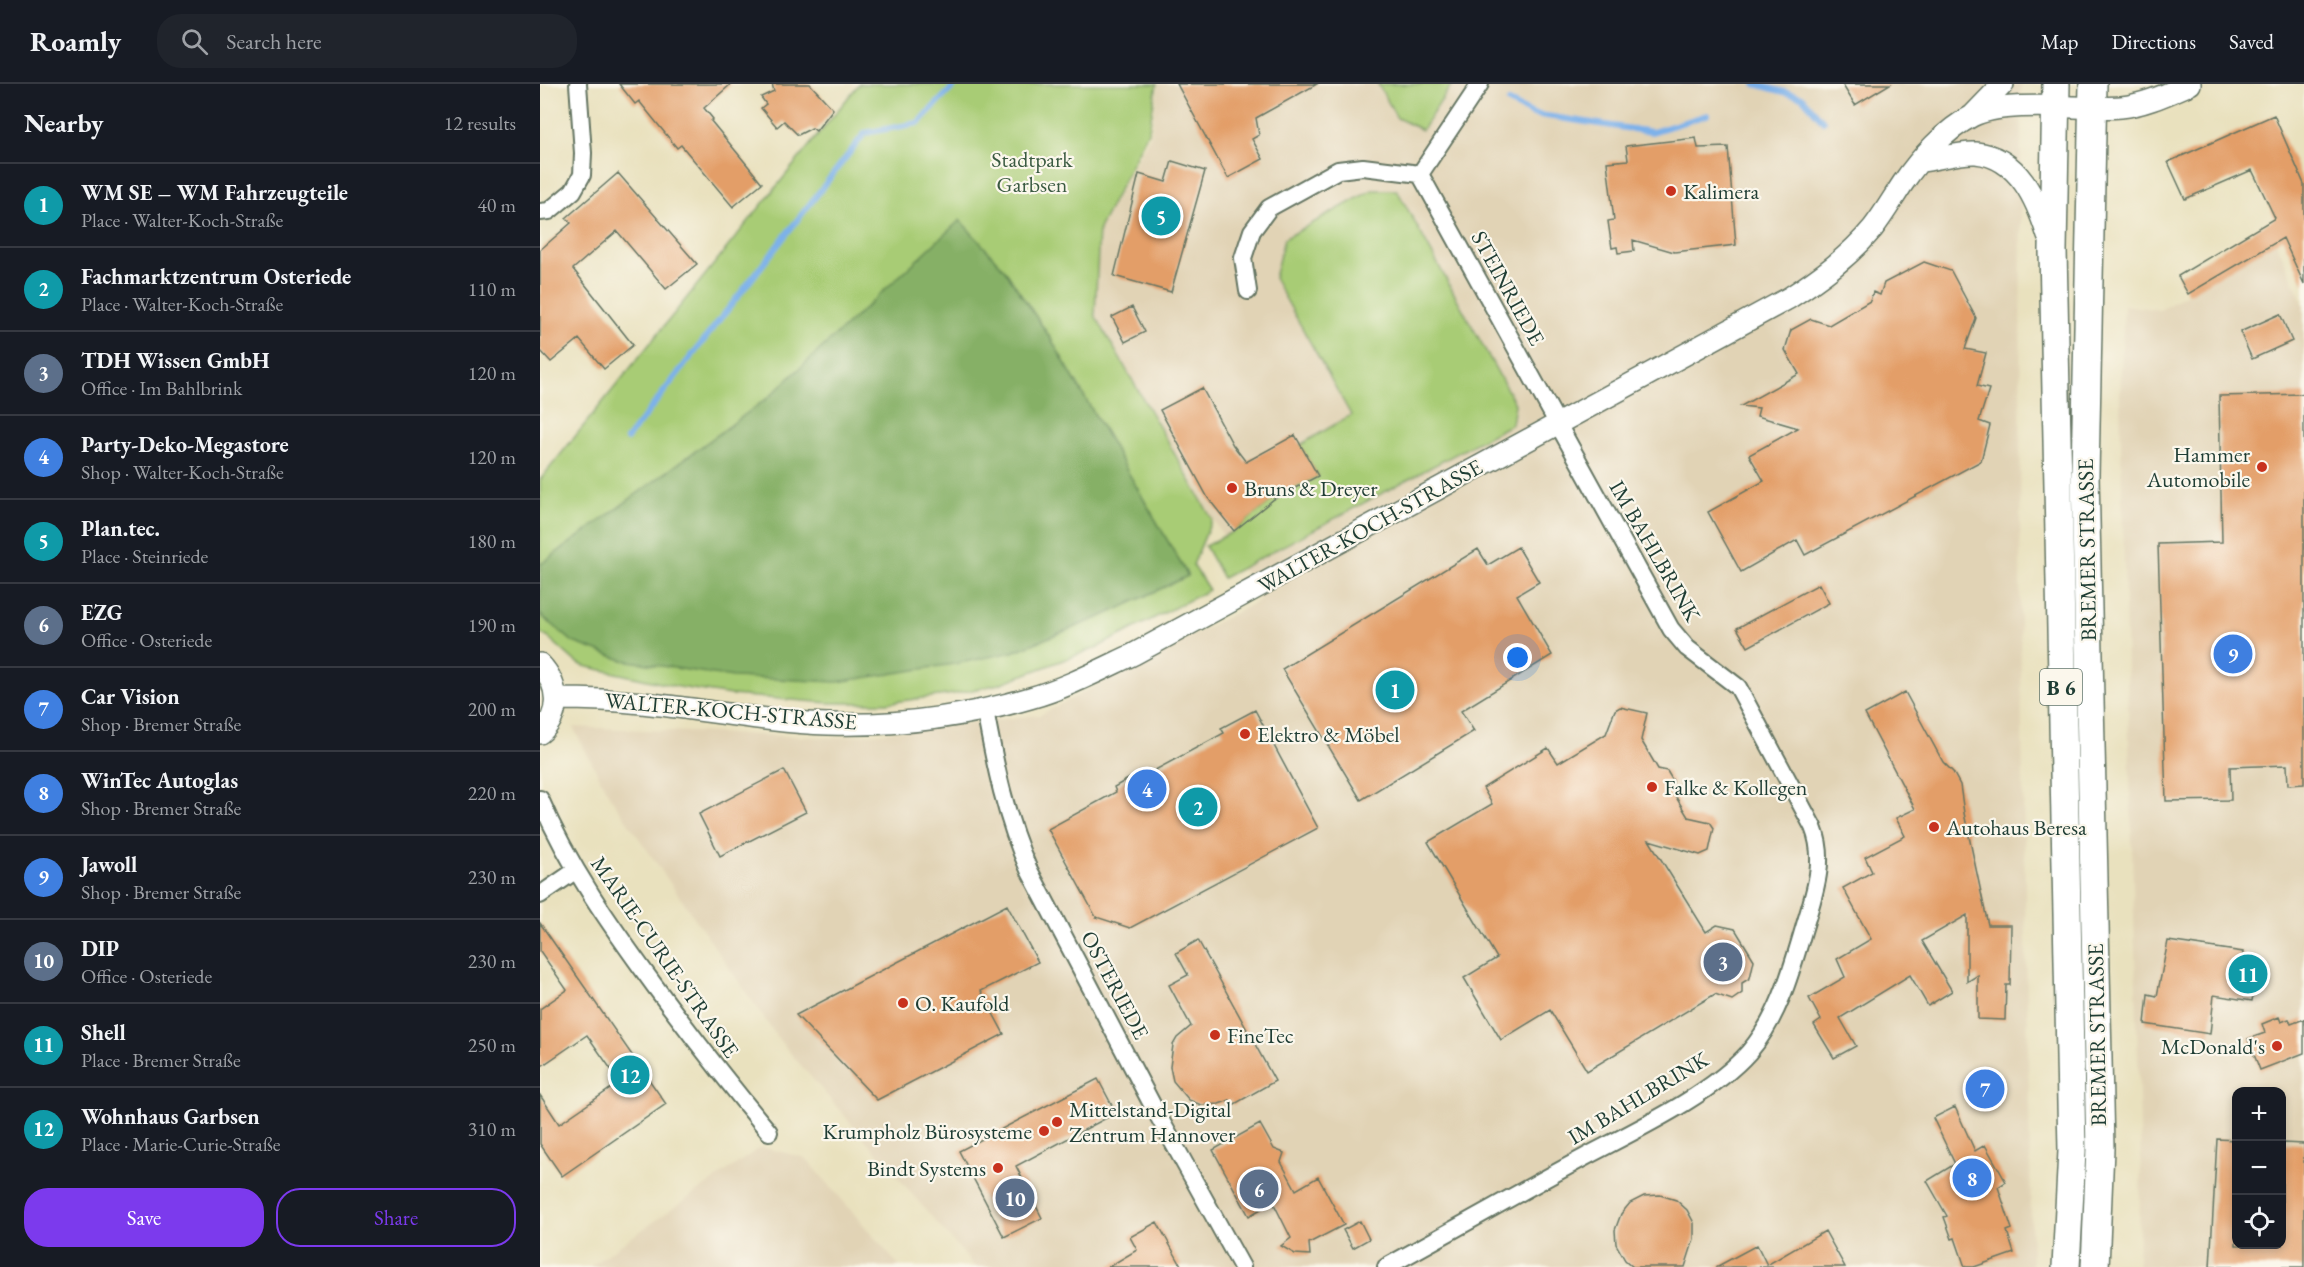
<!DOCTYPE html>
<html lang="en">
<head>
<meta charset="utf-8">
<style>
	:root { --surface:#171b24; --page:#20242c; --text:#f1f3f6; --muted:#9ea1a6; --line:#363941; --accent:#7c3aed }
	body { margin:0; font-family:"EB Garamond",serif; background:var(--page); color:var(--text) }
	.controls { position:absolute; right:18px; bottom:18px; display:grid; overflow:hidden; border-radius:12px; box-shadow:0 3px 9px #0003 }
	.controls button { width:54px; height:54px; display:grid; place-items:center; padding:0; border:0; border-bottom:2px solid var(--line); background:var(--surface); color:var(--text); font:30px sans-serif }
	.you { position:absolute; left:978px; top:574px; width:21px; height:21px; margin:-15px; border:4px solid #fff; border-radius:50%; background:#1a73e8; box-shadow:0 0 0 9px #1a73e833 }
	.badge { display:grid; place-items:center; width:39px; height:39px; border-radius:50%; background:var(--accent); color:#fff; font-size:20px; font-weight:700 }
	.pin { position:absolute; translate:-50% -50%; border:3px solid #fff; box-shadow:0 2px 6px #0006 }
	.list { margin:0; padding:0; list-style:none }
	h2 { display:flex; justify-content:space-between; align-items:center; height:78px; margin:0; padding:0 24px; font-size:26px }
	h2 small { font-size:20px; font-weight:400; color:var(--muted) }
	.list li { display:grid; grid-template-columns:39px 1fr auto; gap:18px; align-items:center; box-sizing:border-box; height:84px; padding:0 24px; border-top:2px solid var(--line) }
	.list b { display:block; font-size:22px; white-space:nowrap }
	.list p { margin:0; font-size:20px; white-space:nowrap; color:var(--muted) }
	.list em { font-size:20px; font-style:normal; color:var(--muted) }
	.actions { display:flex; gap:12px; padding:18px 24px }
	.actions a { flex:1; padding:14px 0; border:2px solid var(--accent); border-radius:24px; text-align:center; font-size:21px; color:var(--accent) }
	.actions .main { background:var(--accent); color:#fff }
	.icon { flex:none; width:33px; height:33px; fill:none; stroke:currentColor; stroke-width:2; stroke-linecap:round; stroke-linejoin:round }
	.map { position:relative; flex:none; width:1764px; height:1183px; overflow:hidden }
	header { display:flex; align-items:center; gap:36px; box-sizing:border-box; height:84px; padding:0 30px; background:var(--surface); border-bottom:2px solid var(--line) }
	header strong { font-size:28px }
	nav { display:flex; gap:33px; margin-inline-start:auto; font-size:21px }
	.search { width:420px; height:54px; background:var(--page); display:flex; align-items:center; gap:15px; box-sizing:border-box; padding:0 21px; border-radius:24px; color:var(--muted); font-size:22px }
	main { display:flex }
	aside { flex:1; background:var(--surface) }
	.map>svg:first-child { display:block }
	.built { fill:#e1d3b5; fill-rule:evenodd }
	.green { fill:#a8cc75; stroke:#648454; stroke-width:1.5 }
	.forest { fill:#86b066; stroke:#52764d; stroke-width:1.5 }
	.lines { fill:none; stroke-linecap:round; stroke-linejoin:round }
	.stream { stroke:#7bb1ea; stroke-width:6 }
	.building { fill:#e39e67 }
	.minor-casing { stroke:#667664; stroke-width:20 }
	.tertiary-casing { stroke:#667664; stroke-width:24 }
	.primary-casing { stroke:#667664; stroke-width:30 }
	.minor { stroke:#fff; stroke-width:16 }
	.tertiary { stroke:#fff; stroke-width:21 }
	.primary { stroke:#fff; stroke-width:27 }
	.poi-dot { fill:#c8321e; stroke:#fbf7ec; stroke-width:2 }
	.labels { text-anchor:middle; dominant-baseline:central; stroke-width:4.5; stroke-linejoin:round; paint-order:stroke }
	.shield { fill:#fbf7ec; stroke:#61756b; stroke-width:1.5 }
	.shield-label { font-size:21px; font-weight:bold; fill:#1f3d34 }
	.park-label { font-size:22px; fill:#3a5a41; stroke:#fbf7ec }
	.poi-label { font-size:22px; fill:#1f3d34; stroke:#fbf7ec; text-anchor:start }
	.street-label { font-size:22px; fill:#1f3d34; stroke:#fbf7ec }
</style>
</head>
<body>
<header>
<strong>Roamly</strong>
<div class="search"><svg class="icon" aria-label="search" viewBox="0 0 24 24"><circle cx="10" cy="10" r="6"/><path d="M15 15l6 6"/></svg>Search here</div>
<nav><a>Map</a><a>Directions</a><a>Saved</a></nav>
</header>
<main>
<aside>
<h2>Nearby<small>12 results</small></h2>
<ul class="list">
<li><span class="badge" style="background:#0f9aa8">1</span><div><b>WM SE – WM Fahrzeugteile</b><p>Place · Walter-Koch-Straße</p></div><em>40 m</em></li>
<li><span class="badge" style="background:#0f9aa8">2</span><div><b>Fachmarktzentrum Osteriede</b><p>Place · Walter-Koch-Straße</p></div><em>110 m</em></li>
<li><span class="badge" style="background:#5c6f8a">3</span><div><b>TDH Wissen GmbH</b><p>Office · Im Bahlbrink</p></div><em>120 m</em></li>
<li><span class="badge" style="background:#3f7fe0">4</span><div><b>Party-Deko-Megastore</b><p>Shop · Walter-Koch-Straße</p></div><em>120 m</em></li>
<li><span class="badge" style="background:#0f9aa8">5</span><div><b>Plan.tec.</b><p>Place · Steinriede</p></div><em>180 m</em></li>
<li><span class="badge" style="background:#5c6f8a">6</span><div><b>EZG</b><p>Office · Osteriede</p></div><em>190 m</em></li>
<li><span class="badge" style="background:#3f7fe0">7</span><div><b>Car Vision</b><p>Shop · Bremer Straße</p></div><em>200 m</em></li>
<li><span class="badge" style="background:#3f7fe0">8</span><div><b>WinTec Autoglas</b><p>Shop · Bremer Straße</p></div><em>220 m</em></li>
<li><span class="badge" style="background:#3f7fe0">9</span><div><b>Jawoll</b><p>Shop · Bremer Straße</p></div><em>230 m</em></li>
<li><span class="badge" style="background:#5c6f8a">10</span><div><b>DIP</b><p>Office · Osteriede</p></div><em>230 m</em></li>
<li><span class="badge" style="background:#0f9aa8">11</span><div><b>Shell</b><p>Place · Bremer Straße</p></div><em>250 m</em></li>
<li><span class="badge" style="background:#0f9aa8">12</span><div><b>Wohnhaus Garbsen</b><p>Place · Marie-Curie-Straße</p></div><em>310 m</em></li>
</ul>
<div class="actions"><a class="main">Save</a><a>Share</a></div>
</aside>
<div class="map">
<svg width="1764" height="1183" viewBox="0 0 1764 1183">
	<rect width="100%" height="100%" fill="#fbf7ec"/>
	<filter id="ink" filterUnits="userSpaceOnUse"><feTurbulence type="fractalNoise" baseFrequency=".0167" numOctaves="2"/><feDisplacementMap in="SourceGraphic" scale="12" xChannelSelector="R" yChannelSelector="G"/><feConvolveMatrix kernelMatrix="1 2 1 2 8 2 1 2 1" color-interpolation-filters="sRGB"/></filter>
	<filter id="wash" filterUnits="userSpaceOnUse"><feTurbulence type="fractalNoise" baseFrequency=".008" numOctaves="4" result="noise"/><feDisplacementMap in="SourceGraphic" scale="24" xChannelSelector="R" yChannelSelector="G"/><feGaussianBlur stdDeviation="1.35" result="paint"/><feColorMatrix in="noise" values="0 0 0 0 0 0 0 0 0 0 0 0 0 0 0 0 0 1.4 0 .05"/><feComposite in="paint" operator="in"/></filter>
	<g filter="url(#wash)">
		<rect width="100%" height="100%" fill="#e9e1be"/>
		<!-- built -->
		<path class="built" d="M619,0H837L857,35L881,45L911,0H1481L1480,539L1492,1183H435L240,957L69,711L33,643L295,654L500,631L720,516L555,231L559,145L611,50Z
			M1736,158L1764,221V1183H1598L1601,1080L1582,410L1580,313L1584,221L1620,226ZM1696,1008H1742V1160H1696Z
			M221,1063L266,1074L360,1183H49Z"/>
		<!-- green -->
		<path class="green" d="M319,0H617L609,46L559,145L555,231L672,435L653,481L669,506L558,563L459,600L414,610L346,619H290L191,611L139,603L44,582L36,578L9,554L0,549V530L9,539L472,568L565,531L648,492L511,255L464,185L420,137L229,313L0,481V396Z
			M838,0H912L882,46L857,34Z
			M832,106H857L975,320L972,340L683,494L665,462L694,447L734,415L778,392L760,361L811,331L734,194L744,155Z"/>
		<!-- forest -->
		<path class="forest" d="M420,136L464,185L511,255L648,492L565,531L472,568L420,579L297,598L193,593L82,576L33,558L0,530V481L229,313Z"/>
		<g class="lines">
			<!-- stream -->
			<path class="stream" d="M1215,0L1262,13L1283,37
				M969,18L993,30L1112,48L1167,31
				M87,355L325,49L378,39L416,0"/>
		</g>
		<g id="blocks">
			<!-- building -->
			<path class="building" d="M79,0H191L164,24L173,35L171,37L222,99L193,123L141,61L137,64L99,17L95,20Z
				M232,0H270L293,25L276,47L272,44L258,51L244,37L237,43L221,24L226,20L221,13L234,7Z
				M637,0H777L716,34L719,51L712,55L723,75L688,94Z
				M1302,0H1350L1315,21Z
				M1734,31L1764,100V200L1743,154L1648,210L1638,192L1735,134L1712,86L1645,115L1628,78Z
				M1156,54L1158,64L1188,63L1196,161L1134,168L1093,156L1094,167L1078,169L1077,163L1072,164L1068,137L1074,136L1067,78L1088,76L1086,62Z
				M632,77L665,87L631,208L574,192L599,90L626,98Z
				M78,89L157,180L126,205L77,147L33,185L93,261L64,285L39,255L11,278L0,266V166L31,139L26,134Z
				M1384,178L1411,187L1436,234L1425,265L1446,269L1437,302L1449,305L1439,337L1450,341L1441,377L1265,471L1257,456L1201,488L1168,428L1224,397L1209,371L1258,344L1217,332L1219,324L1201,322L1259,290L1245,266L1251,246L1271,235L1289,241L1330,217L1333,208L1340,211L1344,199Z
				M592,223L605,248L585,258L572,233Z
				M1740,230L1752,257L1712,275L1700,248Z
				M662,304L693,361L706,378L755,351L778,392L734,415L694,447L668,414L620,326Z
				M1764,310V700L1748,701L1747,681L1690,683L1691,716L1626,717L1618,460L1682,458L1679,312Z
				M978,463L999,498L977,511L1012,571L921,627L934,647L821,716L742,585L938,465L948,481Z
				M1279,500L1289,519L1208,563L1197,544Z
				M1365,608L1403,678L1413,688L1420,701L1424,729L1448,841H1471L1470,901H1466L1465,936L1438,935V891L1427,898V831L1382,857L1412,907L1388,922L1370,891L1300,934L1316,962L1294,974L1274,941L1281,936L1269,914L1305,893L1297,875L1331,855L1303,804L1332,788L1325,773L1365,752L1356,734L1375,725L1325,630Z
				M1080,623L1107,629L1101,656L1118,685L1127,687L1133,697L1131,705L1148,733L1170,738L1174,744L1169,767L1160,771L1109,756L1166,848L1177,841L1195,845L1214,876L1210,894L1202,899V909L1192,916L1175,910L1047,987L1010,926L961,956L924,894L957,874L888,758L952,720L943,704L1008,664L1018,679L1066,650L1075,626Z
				M715,626L778,744L590,844L556,833L508,745L576,708L574,703L590,694L604,687L606,691L684,649L681,644Z
				M244,686L266,728L180,772L159,730Z
				M467,821L498,878L441,907L464,950L337,1016L256,931Z
				M0,839L126,1020L22,1092L0,1060V1011L19,1040L80,998L47,951L0,983V925L27,906L0,867Z
				M658,856L735,997L693,1021L690,1016L679,1020L661,1021L649,1016L633,997L630,983L633,961L637,954L651,942L629,901L648,891L636,869Z
				M1628,857L1703,868L1702,878L1718,880L1712,917L1674,911L1670,950L1605,940L1608,910L1617,912Z
				M1739,933L1741,938L1749,935L1751,940L1764,935V969L1720,986L1708,955L1725,949L1722,940Z
				M558,995L576,1029L476,1082L502,1134L464,1153L419,1067Z
				M1415,1023L1435,1067L1445,1061L1466,1098L1458,1103L1472,1145L1467,1147L1474,1169L1434,1183H1425L1415,1154L1412,1155L1404,1133L1407,1132L1387,1097L1415,1080L1393,1034Z
				M720,1040L734,1065L744,1069L741,1078L756,1106L778,1093L804,1141L769,1159L770,1171L755,1170L741,1162L751,1154L733,1118L709,1132L673,1066Z
				M1677,1055L1696,1056V1161H1742V1059L1764,1060V1183H1670Z
				M1120,1111L1136,1116L1147,1126L1154,1139V1155L1145,1183H1093L1085,1176L1076,1160L1075,1146L1081,1130L1090,1119L1104,1112Z
				M820,1137L829,1155L813,1164L803,1146Z
				M617,1138L642,1183H568L597,1166L590,1153Z
				M1285,1147L1305,1183H1176L1217,1161L1227,1181Z"/>
		</g>
	</g>
	<g filter="url(#ink)">
		<use href="#blocks" fill-opacity="0" stroke="#667664" stroke-width="1.5"/>
		<g class="lines">
			<defs>
				<path id="minor" d="M0,128L9,127L33,107L42,91L43,69L38,0
					M708,207L703,174L712,147L729,124L798,86L823,83L880,90
					M445,626C455,681 466,735 489,786L615,1026L702,1183
					M0,715C29,783 71,842 114,901C151,951 189,1000 229,1048
					M0,811L35,787
					M846,1183C912,1147 978,1109 1045,1073C1096,1046 1171,1011 1209,968C1239,933 1251,888 1264,844C1274,810 1287,777 1273,743L1198,603L1147,564L1131,545L880,90L940,0"/>
				<path id="tertiary" d="M1433,31L1463,0
					M1381,77C1398,75 1419,68 1436,69C1479,73 1497,117 1508,152
					M0,580C19,600 22,630 0,649
					M16,615C45,615 74,616 102,619C164,625 225,638 288,640C355,642 425,633 490,614C526,604 560,586 594,570L1249,214C1280,194 1309,173 1333,144C1344,130 1353,114 1363,99C1380,74 1405,46 1432,32C1465,15 1541,26 1581,23C1605,21 1629,9 1650,0"/>
				<path id="primary" d="M1516,0L1513,166L1532,1067L1526,1183
					M1553,0L1545,391L1560,1065L1555,1183"/>
			</defs>
			<!-- minor casing -->
			<use href="#minor" class="minor-casing"/>
			<!-- tertiary casing -->
			<use href="#tertiary" class="tertiary-casing"/>
			<!-- primary casing -->
			<use href="#primary" class="primary-casing"/>
			<!-- minor -->
			<use href="#minor" class="minor"/>
			<!-- tertiary -->
			<use href="#tertiary" class="tertiary"/>
			<!-- primary -->
			<use href="#primary" class="primary"/>
		</g>
	</g>
	<!-- markers -->
	<g class="poi-dot">
		<circle cx="1131" cy="107" r="6"/>
		<circle cx="1722" cy="383" r="6"/>
		<circle cx="692" cy="404" r="6"/>
		<circle cx="705" cy="650" r="6"/>
		<circle cx="1112" cy="703" r="6"/>
		<circle cx="1394" cy="743" r="6"/>
		<circle cx="363" cy="919" r="6"/>
		<circle cx="675" cy="951" r="6"/>
		<circle cx="1737" cy="962" r="6"/>
		<circle cx="517" cy="1038" r="6"/>
		<circle cx="504" cy="1047" r="6"/>
		<circle cx="458" cy="1084" r="6"/>
	</g>
	<g class="labels">
		<!-- shield labels -->
		<rect class="shield" x="1500" y="585" width="42" height="36" rx="4.5"/>
		<g class="shield-label">
			<text x="1521" y="603">B 6</text>
		</g>
		<!-- park labels -->
		<g class="park-label">
			<text x="492" y="75">Stadtpark<tspan x="492" dy="25">Garbsen</tspan></text>
		</g>
		<!-- poi labels -->
		<g class="poi-label">
			<text x="1143" y="107">Kalimera</text>
			<text x="1710" y="370" text-anchor="end">Hammer<tspan x="1710" dy="25">Automobile</tspan></text>
			<text x="704" y="404">Bruns &amp; Dreyer</text>
			<text x="717" y="650">Elektro &amp; Möbel</text>
			<text x="1124" y="703">Falke &amp; Kollegen</text>
			<text x="1406" y="743">Autohaus Beresa</text>
			<text x="375" y="919">O. Kaufold</text>
			<text x="687" y="951">FineTec</text>
			<text x="1725" y="962" text-anchor="end">McDonald's</text>
			<text x="529" y="1025">Mittelstand-Digital<tspan x="529" dy="25">Zentrum Hannover</tspan></text>
			<text x="492" y="1047" text-anchor="end">Krumpholz Bürosysteme</text>
			<text x="446" y="1084" text-anchor="end">Bindt Systems</text>
		</g>
		<!-- street labels -->
		<g class="street-label">
			<text transform="translate(968 204) rotate(61)">STEINRIEDE</text>
			<text transform="translate(830 442) rotate(-29)">WALTER-KOCH-STRASSE</text>
			<text transform="translate(1547 466) rotate(-91)">BREMER STRASSE</text>
			<text transform="translate(1115 467) rotate(60)">IM BAHLBRINK</text>
			<text transform="translate(191 627) rotate(5)">WALTER-KOCH-STRASSE</text>
			<text transform="translate(125 873) rotate(55)">MARIE-CURIE-STRASSE</text>
			<text transform="translate(575 901) rotate(62)">OSTERIEDE</text>
			<text transform="translate(1557 951) rotate(-91)">BREMER STRASSE</text>
			<text transform="translate(1098 1014) rotate(-31)">IM BAHLBRINK</text>
		</g>
	</g>
</svg>
<div class="controls">
<button>+</button>
<button>−</button>
<button><svg class="icon" aria-label="locate" viewBox="0 0 24 24"><circle cx="12" cy="12" r="6"/><path d="M12 2v4M12 18v4M2 12h4M18 12h4"/></svg></button>
</div>
<div class="you"></div>
<div class="pin badge" style="left:855px;top:606px;background:#0f9aa8">1</div>
<div class="pin badge" style="left:658px;top:723px;background:#0f9aa8">2</div>
<div class="pin badge" style="left:1183px;top:878px;background:#5c6f8a">3</div>
<div class="pin badge" style="left:607px;top:705px;background:#3f7fe0">4</div>
<div class="pin badge" style="left:621px;top:132px;background:#0f9aa8">5</div>
<div class="pin badge" style="left:719px;top:1105px;background:#5c6f8a">6</div>
<div class="pin badge" style="left:1445px;top:1005px;background:#3f7fe0">7</div>
<div class="pin badge" style="left:1432px;top:1094px;background:#3f7fe0">8</div>
<div class="pin badge" style="left:1693px;top:570px;background:#3f7fe0">9</div>
<div class="pin badge" style="left:475px;top:1114px;background:#5c6f8a">10</div>
<div class="pin badge" style="left:1708px;top:890px;background:#0f9aa8">11</div>
<div class="pin badge" style="left:90px;top:991px;background:#0f9aa8">12</div>
</div>
</main>
</body>
</html>
